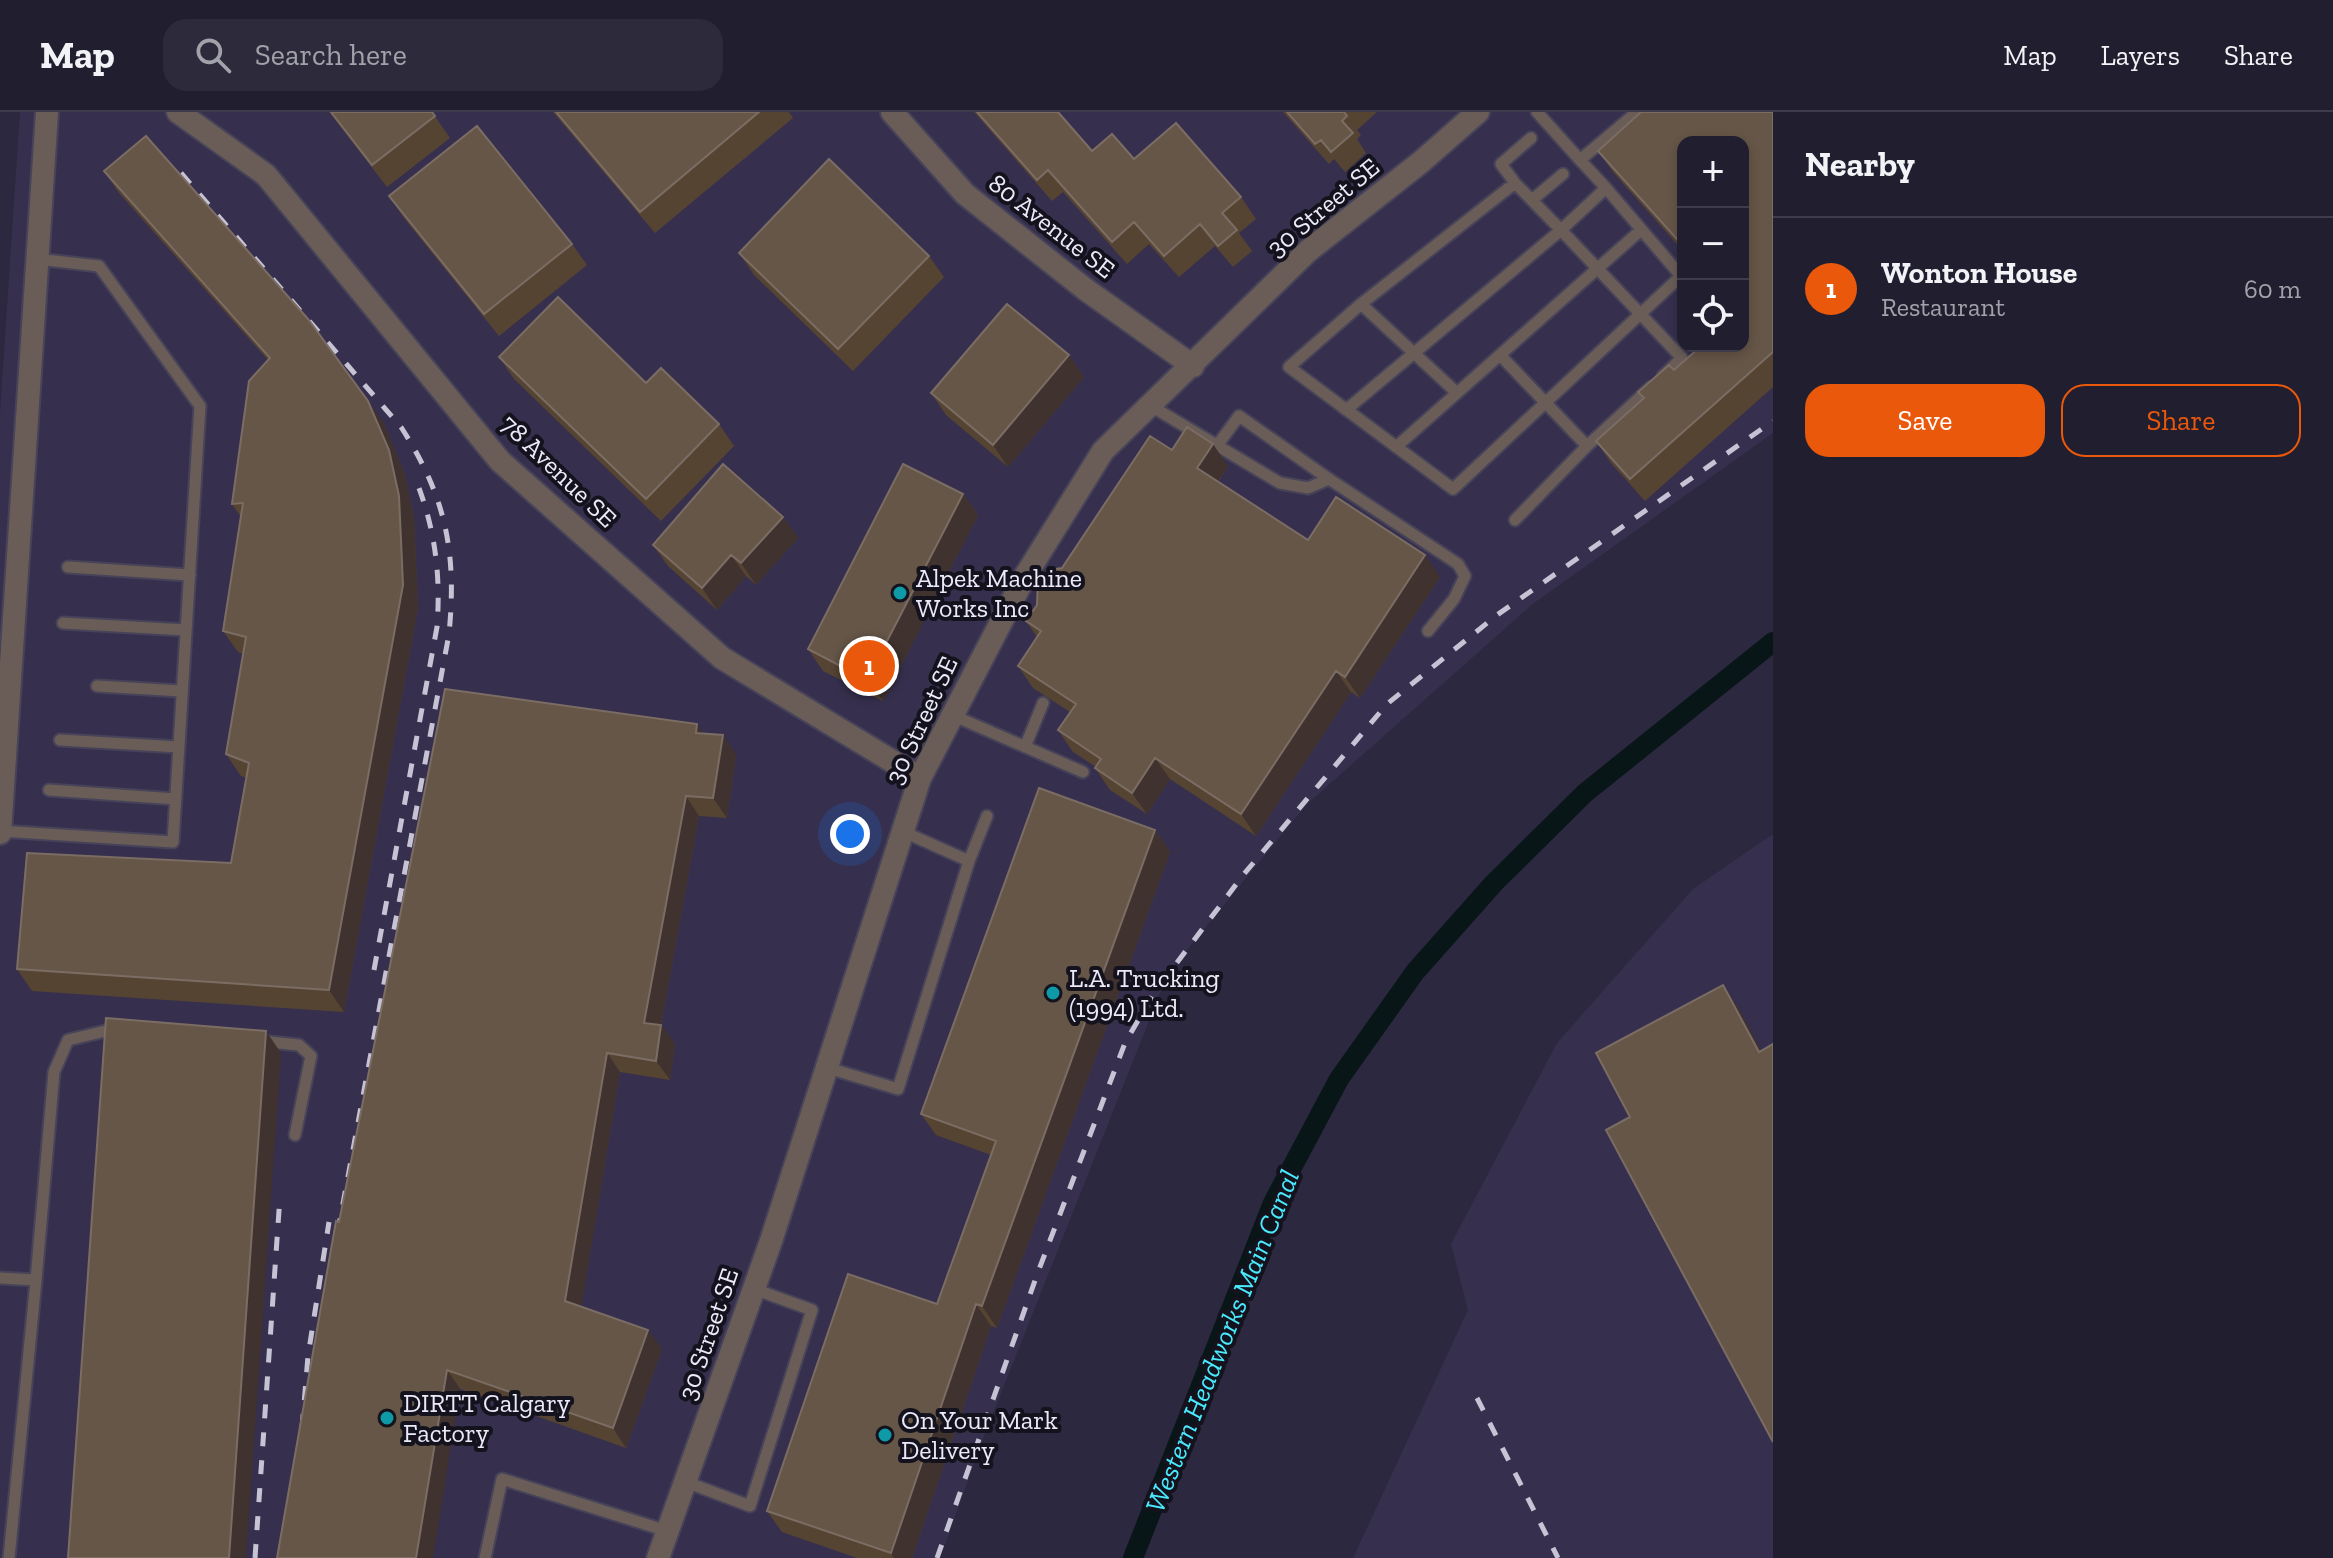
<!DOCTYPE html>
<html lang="en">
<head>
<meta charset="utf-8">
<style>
	:root { --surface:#211e2f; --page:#2d2b3b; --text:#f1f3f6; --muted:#a2a2aa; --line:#3e3c4b; --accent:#ea580c }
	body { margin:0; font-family:"Zilla Slab",serif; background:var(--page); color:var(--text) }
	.controls { position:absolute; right:24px; top:24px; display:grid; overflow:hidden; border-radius:16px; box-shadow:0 4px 12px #0003 }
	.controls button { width:72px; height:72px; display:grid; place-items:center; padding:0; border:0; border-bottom:2px solid var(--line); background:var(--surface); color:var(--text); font:40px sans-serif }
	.you { position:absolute; left:850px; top:722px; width:28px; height:28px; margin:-20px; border:6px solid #fff; border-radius:50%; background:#1a73e8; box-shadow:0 0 0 12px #1a73e833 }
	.badge { display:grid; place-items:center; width:52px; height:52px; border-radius:50%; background:var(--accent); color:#fff; font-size:26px; font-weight:700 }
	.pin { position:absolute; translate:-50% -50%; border:4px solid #fff; box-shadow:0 2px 8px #0006 }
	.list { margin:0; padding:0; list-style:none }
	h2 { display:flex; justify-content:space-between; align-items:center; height:104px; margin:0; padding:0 32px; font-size:34px }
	h2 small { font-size:26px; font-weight:400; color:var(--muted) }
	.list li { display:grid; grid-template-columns:52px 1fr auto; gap:24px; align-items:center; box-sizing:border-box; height:144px; padding:0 32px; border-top:2px solid var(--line) }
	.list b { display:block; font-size:30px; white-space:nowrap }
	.list p { margin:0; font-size:26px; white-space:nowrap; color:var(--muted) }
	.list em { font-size:26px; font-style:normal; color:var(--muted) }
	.actions { display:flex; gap:16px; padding:24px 32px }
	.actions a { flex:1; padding:18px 0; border:2px solid var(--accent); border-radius:24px; text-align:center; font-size:28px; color:var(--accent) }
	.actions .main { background:var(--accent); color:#fff }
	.icon { flex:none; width:44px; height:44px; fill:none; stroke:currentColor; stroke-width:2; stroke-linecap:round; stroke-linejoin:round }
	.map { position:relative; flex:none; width:1773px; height:1446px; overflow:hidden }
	header { display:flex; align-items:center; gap:48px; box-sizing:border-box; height:112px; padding:0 40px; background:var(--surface); border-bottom:2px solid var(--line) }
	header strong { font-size:38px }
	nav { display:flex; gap:44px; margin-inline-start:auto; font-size:28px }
	.search { width:560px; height:72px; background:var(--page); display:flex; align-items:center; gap:20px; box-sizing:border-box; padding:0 28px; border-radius:24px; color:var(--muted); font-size:30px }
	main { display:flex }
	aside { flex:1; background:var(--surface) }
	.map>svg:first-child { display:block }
	.built { fill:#36304e; fill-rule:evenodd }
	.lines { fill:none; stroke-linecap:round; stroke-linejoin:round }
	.canal { stroke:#081618; stroke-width:20 }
	.service-casing { stroke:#474359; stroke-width:15 }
	.minor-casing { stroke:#474359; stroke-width:26 }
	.service { stroke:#6a5d58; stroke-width:11 }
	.minor { stroke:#6a5d58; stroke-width:22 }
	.rail { stroke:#c5c3d4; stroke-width:5; stroke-dasharray:14 14; stroke-linecap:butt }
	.wall { fill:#564433 }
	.shaded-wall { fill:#3f322f }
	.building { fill:#665648; stroke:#7b6d64; stroke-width:2 }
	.culture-dot { fill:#0f9aa8; stroke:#14131d; stroke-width:3 }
	.labels { text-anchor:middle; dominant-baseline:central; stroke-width:8; stroke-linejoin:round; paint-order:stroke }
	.street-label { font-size:26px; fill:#eceafa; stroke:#14131d }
	.poi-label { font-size:26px; fill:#eceafa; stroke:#14131d; text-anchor:start }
	.water-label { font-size:28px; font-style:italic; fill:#49eafd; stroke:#14131d }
</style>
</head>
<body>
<header>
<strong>Map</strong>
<div class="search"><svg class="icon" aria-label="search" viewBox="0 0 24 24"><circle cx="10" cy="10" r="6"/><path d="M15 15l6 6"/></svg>Search here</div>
<nav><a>Map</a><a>Layers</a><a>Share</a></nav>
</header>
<main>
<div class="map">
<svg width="1773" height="1446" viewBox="0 0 1773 1446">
	<rect width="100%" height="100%" fill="#2c283f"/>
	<!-- built -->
	<path class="built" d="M20,0H1773V321L1534,491L1307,692L1168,861L986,1319L940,1446H0V301ZM1683,30H1743V234H1683Z
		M1773,722V1446H1353L1468,1198L1451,1132L1557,931L1693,777Z"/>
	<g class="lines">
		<!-- canal -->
		<path class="canal" d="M1133,1446L1273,1091L1339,967L1415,860L1494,771L1585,681L1773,530"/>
		<defs>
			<path id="service" d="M1537,0L1580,48L1637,0
				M1580,48L1606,76L1561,118L1515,71L1361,192L1289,255L1453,377L1681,164L1606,76
				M1515,71L1501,52L1531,26
				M1532,88L1563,62
				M1361,192L1457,281
				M1500,243L1587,334L1515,408
				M1151,294L1280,371L1308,376L1329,367L1458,452L1465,464L1454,487L1428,519
				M1346,298L1561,118L1682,246L1663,264
				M1587,334L1651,275
				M1216,335L1239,304L1329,367
				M1396,335L1641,118
				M68,455L190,463
				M63,511L186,518
				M97,574L181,579
				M952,603L1083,660
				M60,628L179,635
				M1025,635L1043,591
				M49,678L176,687
				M0,719L173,730L200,294L99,154L37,147
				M969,749L987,704
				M259,929L299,933L311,944L295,1023
				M828,956L898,977L969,749L904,720
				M0,1166L36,1168L54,960L68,928L118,916
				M686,1370L750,1394L812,1198L754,1177
				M9,1446L36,1168
				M485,1446L502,1367L667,1419"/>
			<path id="minor" d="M178,0L266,63L500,349L722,546L920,666
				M892,0L965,82L1085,177L1193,254
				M0,721L47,0
				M658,1446L771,1129L920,666L1024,466L1103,339L1308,139L1421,50L1478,0"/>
		</defs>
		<!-- service casing -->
		<use href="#service" class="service-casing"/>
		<!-- minor casing -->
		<use href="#minor" class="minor-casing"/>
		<!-- service -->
		<use href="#service" class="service"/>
		<!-- minor -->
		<use href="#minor" class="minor"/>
		<!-- rail -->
		<path class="rail" d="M181,61L401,315C446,385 457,440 449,522L336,1129
			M374,858L437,515C441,462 435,417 416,368
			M1477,1286L1558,1446
			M302,1316L308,1244L329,1110
			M255,1446L280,1084
			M937,1446L1038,1160L1125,931L1154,881L1244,762L1387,592L1497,503L1773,309"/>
	</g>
	<!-- wall -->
	<path class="wall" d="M329,0H432L450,26L387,75Z
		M553,0H789L793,6L655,121Z
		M974,0H1058L1092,39L1134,47L1241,85L1256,107L1239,121L1252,139L1233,155L1215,134L1179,165L1149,132L1127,152L1063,80L1052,89Z
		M1283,0H1377L1357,18L1361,23L1357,27L1366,41L1345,60L1334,47L1329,52Z
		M1773,0V275L1645,389L1611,351L1596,329L1643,287L1638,280L1674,258L1743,234V30H1683V139L1613,60L1598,39Z
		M104,59L383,310L404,360L414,406L418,495L344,900L32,879L17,857L231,751L247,666L241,664L226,642L243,542L238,540L223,519L241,405L232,392L268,248L119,81Z
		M389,84L572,132L587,153L499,224L404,106Z
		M739,141L929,144L944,165L853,259L754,163Z
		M1069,243L1084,265L1008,355L946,303L931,281Z
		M499,245L646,271L719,312L734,334L661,409L514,267Z
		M1172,338L1228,354L1218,370L1308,428L1440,465L1360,586L1351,580L1256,724L1170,667L1147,702L1110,678L1095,656L1096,655L1073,640L1058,618L1070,600L1033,576L1018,554L1037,525L1026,509L1062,456Z
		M963,382L978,403L883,589L823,559L808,537Z
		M783,405L798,426L756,473L746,464L717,498L668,454L653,433Z
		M703,622L736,643L727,706L699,704L661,913L675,932L670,968L620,960L581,1194L662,1237L626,1336L460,1277L339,1110Z
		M1155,718L1170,740L997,1216L991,1214L912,1446H857L782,1420L767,1399L937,1192L991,1043L936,1023L921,1002Z"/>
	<!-- shaded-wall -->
	<path class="shaded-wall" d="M1069,243L1084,265L1008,355L993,333Z
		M368,289L383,310L404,360L414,406L418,495L344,900L329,878Z
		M1213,332L1228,354L1212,378L1197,356Z
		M963,382L978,403L883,589L867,568Z
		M783,405L798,426L756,473L741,451Z
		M731,443L746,464L717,498L702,476Z
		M1425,443L1440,465L1360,586L1345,565Z
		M1336,559L1351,580L1256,724L1241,702Z
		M697,612L710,632L696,621Z
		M723,623L736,643L727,706L713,686Z
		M1155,646L1170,667L1147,702L1132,681Z
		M686,684L699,704L661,913L675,932L670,968L656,949L644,911Z
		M1155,718L1170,740L997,1216L982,1194Z
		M1723,873L1738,895L1773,960L1759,940Z
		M266,919L281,941L246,1446H229Z
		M607,941L620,960L579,1208L565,1189Z
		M976,1192L991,1214L912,1446H894L891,1441Z
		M648,1218L662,1237L626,1336L613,1316Z
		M447,1258L460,1277L433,1446H416Z"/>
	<!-- building -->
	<path class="building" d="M331,0H432L435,4L372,53Z
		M556,0H759L640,100Z
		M977,0H1058L1092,39L1112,22L1134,47L1176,11L1241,85L1222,101L1237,118L1218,134L1200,112L1164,144L1134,110L1112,130L1048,58L1037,68Z
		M1287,0H1344L1347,4L1342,9L1353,21L1331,40L1321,28L1315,32Z
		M1641,0H1773V240L1630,367L1596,329L1644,286L1638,280L1669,253L1674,258L1701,234H1743V30H1683V134L1598,39Z
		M477,14L572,132L484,202L389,84Z
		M146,24L308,207L368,289L389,338L399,384L403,473L329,878L17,857L27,741L231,751L249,651L226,642L246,525L223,519L243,391L232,392L249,269L270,246L104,59Z
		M829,47L929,144L838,237L739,141Z
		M558,185L646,271L661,256L719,312L646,387L499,245Z
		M1007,192L1069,243L993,333L931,281Z
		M1187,315L1213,332L1197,356L1308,428L1336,385L1425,443L1345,565L1336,559L1241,702L1155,646L1132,681L1095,656L1101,647L1058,618L1076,592L1018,554L1041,519L1026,509L1037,493L1038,466L1050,458L1062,456L1150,324L1172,338Z
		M723,352L783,405L741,451L731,443L702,476L653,433Z
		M903,352L963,382L867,568L808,537Z
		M445,577L697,612L696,621L723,623L713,686L686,684L644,911L661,913L656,949L607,941L565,1189L648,1218L613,1316L447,1258L416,1446H277L336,1109L339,1110Z
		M1039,676L1155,718L982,1194L976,1192L891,1441L767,1399L848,1162L937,1192L996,1029L921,1002Z
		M1723,873L1759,940L1773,932V1330L1606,1018L1630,1005L1596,941Z
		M106,906L266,919L229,1446H68Z"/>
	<!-- markers -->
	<g class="culture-dot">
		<circle cx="900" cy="481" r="8"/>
		<circle cx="1053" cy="881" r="8"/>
		<circle cx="387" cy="1306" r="8"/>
		<circle cx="885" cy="1323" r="8"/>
	</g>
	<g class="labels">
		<!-- street labels -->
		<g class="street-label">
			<text transform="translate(1323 95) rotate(-40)">30 Street SE</text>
			<text transform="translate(1052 114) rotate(38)">80 Avenue SE</text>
			<text transform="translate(559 359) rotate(44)">78 Avenue SE</text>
			<text transform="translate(921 608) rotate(-65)">30 Street SE</text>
			<text transform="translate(708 1222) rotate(-71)">30 Street SE</text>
		</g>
		<!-- poi labels -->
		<g class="poi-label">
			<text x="916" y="466">Alpek Machine<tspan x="916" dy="30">Works Inc</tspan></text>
			<text x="1069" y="866">L.A. Trucking<tspan x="1069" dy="30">(1994) Ltd.</tspan></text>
			<text x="403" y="1291">DIRTT Calgary<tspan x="403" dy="30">Factory</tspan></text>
			<text x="901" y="1308">On Your Mark<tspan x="901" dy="30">Delivery</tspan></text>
		</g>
		<!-- water labels -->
		<g class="water-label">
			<text transform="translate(1222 1229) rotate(-68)">Western Headworks Main Canal</text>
		</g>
	</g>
</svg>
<div class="controls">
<button>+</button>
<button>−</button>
<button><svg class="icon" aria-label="locate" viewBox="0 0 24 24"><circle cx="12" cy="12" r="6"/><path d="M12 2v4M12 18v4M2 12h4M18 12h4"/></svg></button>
</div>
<div class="you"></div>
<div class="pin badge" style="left:869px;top:554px">1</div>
</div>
<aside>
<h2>Nearby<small></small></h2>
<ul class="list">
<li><span class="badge">1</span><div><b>Wonton House</b><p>Restaurant</p></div><em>60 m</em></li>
</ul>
<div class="actions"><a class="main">Save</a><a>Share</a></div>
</aside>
</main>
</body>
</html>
